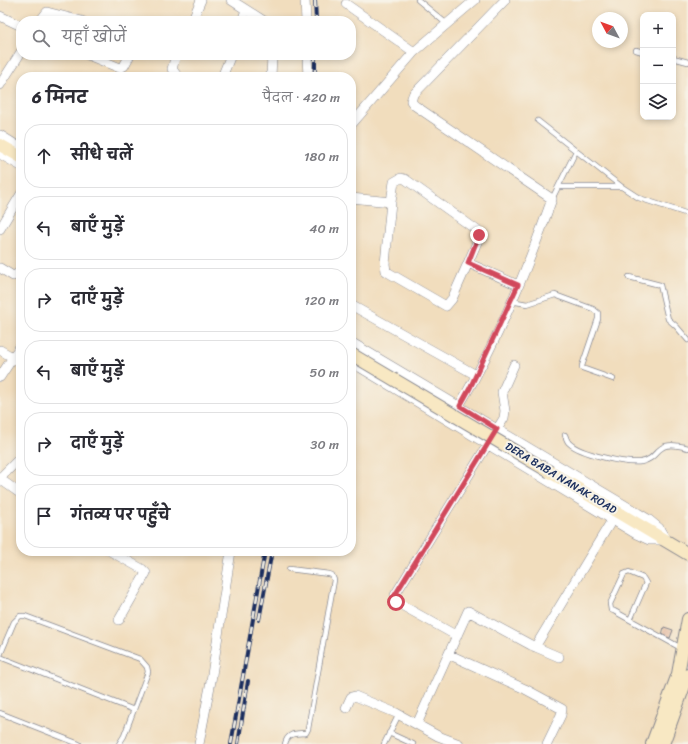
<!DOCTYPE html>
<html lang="hi">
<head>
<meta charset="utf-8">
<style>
	:root { --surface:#fff; --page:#f7f7f7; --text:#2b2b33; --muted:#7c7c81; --line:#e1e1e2 }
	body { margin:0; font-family:Sriracha,"Playpen Sans Deva",sans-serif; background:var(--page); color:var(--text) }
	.controls { position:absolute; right:12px; top:12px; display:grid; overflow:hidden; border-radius:8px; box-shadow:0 2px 6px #0003 }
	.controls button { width:36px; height:36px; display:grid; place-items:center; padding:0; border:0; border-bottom:1px solid var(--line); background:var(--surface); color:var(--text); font:20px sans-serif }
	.compass { position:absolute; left:592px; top:12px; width:36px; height:36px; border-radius:50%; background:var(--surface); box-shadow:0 2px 6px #0003; rotate:311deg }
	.stop { position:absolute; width:12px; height:12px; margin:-9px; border:3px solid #d1495b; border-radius:50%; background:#fff }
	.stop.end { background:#d1495b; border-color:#fff; box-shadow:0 1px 4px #0008 }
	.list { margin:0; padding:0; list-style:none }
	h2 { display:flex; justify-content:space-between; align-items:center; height:52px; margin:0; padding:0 16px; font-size:17px }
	h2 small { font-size:13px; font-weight:400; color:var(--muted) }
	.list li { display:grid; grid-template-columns:26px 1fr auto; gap:12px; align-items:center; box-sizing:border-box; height:64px; margin:0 8px 8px; padding:0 8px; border:1px solid var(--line); border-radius:16px }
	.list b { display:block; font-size:15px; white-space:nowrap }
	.list em { font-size:13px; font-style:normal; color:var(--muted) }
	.icon { flex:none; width:22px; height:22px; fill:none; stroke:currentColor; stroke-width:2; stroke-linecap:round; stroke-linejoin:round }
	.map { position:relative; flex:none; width:688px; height:744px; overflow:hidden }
	.search { position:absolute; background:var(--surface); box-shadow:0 2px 6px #0003; left:16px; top:16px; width:340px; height:44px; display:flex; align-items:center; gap:10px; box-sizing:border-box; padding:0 14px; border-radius:16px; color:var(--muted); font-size:15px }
	.panel { position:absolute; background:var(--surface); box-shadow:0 2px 6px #0003; left:16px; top:72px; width:340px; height:484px; border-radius:16px }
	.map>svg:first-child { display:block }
	.building { fill:#e1b298 }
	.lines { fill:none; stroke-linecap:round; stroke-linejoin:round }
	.lane-casing { stroke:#86868e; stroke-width:6 }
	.street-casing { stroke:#86868e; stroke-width:10 }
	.secondary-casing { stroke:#86868e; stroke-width:14 }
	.lane { stroke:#fff; stroke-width:4.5 }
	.street { stroke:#fff; stroke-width:9 }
	.secondary { stroke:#f8e8c3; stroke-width:12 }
	.rail-casing { stroke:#1b2f5e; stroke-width:4 }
	.rail { stroke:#f7f3e8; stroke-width:2.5; stroke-dasharray:8; stroke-linecap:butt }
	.secondary-bridge-casing { stroke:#86868e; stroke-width:14; stroke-linecap:butt }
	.secondary-bridge { stroke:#f8e8c3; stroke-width:12 }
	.route { stroke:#d1495b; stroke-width:5 }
	.labels { text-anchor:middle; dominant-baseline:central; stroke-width:4; stroke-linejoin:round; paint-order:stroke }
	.street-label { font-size:11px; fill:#1b2f5e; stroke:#f7f3e8 }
</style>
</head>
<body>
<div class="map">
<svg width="688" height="744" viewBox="0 0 688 744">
	<rect width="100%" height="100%" fill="#f7f3e8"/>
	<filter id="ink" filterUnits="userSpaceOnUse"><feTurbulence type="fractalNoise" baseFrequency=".025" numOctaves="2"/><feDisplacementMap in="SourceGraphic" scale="8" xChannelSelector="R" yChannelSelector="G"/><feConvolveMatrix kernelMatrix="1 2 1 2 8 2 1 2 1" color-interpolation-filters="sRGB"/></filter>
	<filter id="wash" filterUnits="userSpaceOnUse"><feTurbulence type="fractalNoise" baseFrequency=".012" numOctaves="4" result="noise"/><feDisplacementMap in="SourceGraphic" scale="16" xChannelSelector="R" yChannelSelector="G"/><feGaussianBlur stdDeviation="0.9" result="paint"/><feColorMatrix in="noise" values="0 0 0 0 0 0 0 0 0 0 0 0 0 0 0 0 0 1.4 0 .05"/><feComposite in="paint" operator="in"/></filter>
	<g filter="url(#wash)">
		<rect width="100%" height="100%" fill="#f1ddbd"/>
		<g id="blocks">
			<!-- building -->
			<path class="building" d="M664,627L673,630L670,638L662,635Z"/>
		</g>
	</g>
	<g filter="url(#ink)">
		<use href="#blocks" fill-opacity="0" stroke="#86868e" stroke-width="1"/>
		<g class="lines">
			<defs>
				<path id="lane" d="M418,0L448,25
					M636,50L643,52
					M673,58L688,62
					M538,121L622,187L639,198L688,214
					M559,187H622
					M552,199L576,151
					M629,277L660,285L668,319L676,326L688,340
					M511,301L527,304L555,295L593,309L598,313V319L582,366V368L613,379
					M565,435C566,438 567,441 569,443C580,454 626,464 641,462C662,458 653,438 688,448
					M630,620L646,583L643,578L629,572L624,574L610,604L611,610L614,611L681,648
					M0,655L14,622L20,616H25L140,659L147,667L148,672L124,736L119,744
					M0,657L134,710
					M0,713L79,744
					M389,733L413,744
					M285,744C288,732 296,734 306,733L308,729L334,580L332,575L329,574L289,569
					M384,744L399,714"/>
				<path id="street" d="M231,0L264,21
					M305,0L306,21
					M346,4L414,52
					M0,16L21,26
					M40,21L47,12L82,21
					M192,21L201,0
					M242,21L246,10
					M88,55L120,68L124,66L130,55
					M176,55L172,69L178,77
					M307,55L308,77
					M222,77L231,55
					M271,77L272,55
					M0,85L21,52
					M351,125L414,52L475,0
					M0,135L21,148
					M0,154L21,166
					M351,198L391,202L394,182L401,178L405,179L478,231V240L468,263L518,285
					M391,202L385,264L386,271L389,273L446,306L452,299L468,263
					M0,229L21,194
					M0,268L13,276L21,272
					M351,305L476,375
					M351,342L648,519L659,528L666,540H649L636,534L351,362
					M0,350L21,362
					M0,377L21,345
					M459,406C496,344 528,267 552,199L414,105L411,101L413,95L505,0
					M0,478L21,457
					M0,479L21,494
					M110,551L142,569L146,573L119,620
					M457,636L396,602L395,595L504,418L505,411L502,392L514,365
					M535,647L612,520
					M450,655L525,689L562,709L561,715L547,744
					M346,708L351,697L355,696L396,713L438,736L459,744
					M417,724L468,611L531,645L559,657
					M199,744L211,681L231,551"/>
				<path id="secondary" d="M0,145L21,157
					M550,472L688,554
					M652,744L678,674L688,619
					M663,744L688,675"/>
			</defs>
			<!-- lane casing -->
			<use href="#lane" class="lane-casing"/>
			<!-- street casing -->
			<use href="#street" class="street-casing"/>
			<!-- secondary casing -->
			<use href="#secondary" class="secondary-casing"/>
			<!-- lane -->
			<use href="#lane" class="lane"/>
			<!-- street -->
			<use href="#street" class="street"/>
			<!-- secondary -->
			<use href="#secondary" class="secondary"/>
			<defs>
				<path id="rail" d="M315,0L316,21
					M315,77V55
					M259,620L272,551
					M231,744L265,551
					M238,744L248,681"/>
			</defs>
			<!-- rail casing -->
			<use href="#rail" class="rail-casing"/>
			<!-- rail -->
			<use href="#rail" class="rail"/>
			<defs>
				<path id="secondary-bridge" d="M351,354L550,472"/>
			</defs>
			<!-- secondary-bridge casing -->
			<use href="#secondary-bridge" class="secondary-bridge-casing"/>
			<!-- secondary-bridge -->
			<use href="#secondary-bridge" class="secondary-bridge"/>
		</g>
	</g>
	<g class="lines" filter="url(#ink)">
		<!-- route -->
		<path class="route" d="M396,602L395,595L497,429L460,406L470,388L518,285L468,263L479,235"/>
	</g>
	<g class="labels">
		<!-- street labels -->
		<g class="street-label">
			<text transform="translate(561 478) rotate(31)">DERA BABA NANAK ROAD</text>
		</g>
	</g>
</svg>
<div class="controls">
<button>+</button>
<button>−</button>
<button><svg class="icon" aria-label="layers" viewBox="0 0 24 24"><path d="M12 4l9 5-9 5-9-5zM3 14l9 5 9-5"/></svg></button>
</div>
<svg class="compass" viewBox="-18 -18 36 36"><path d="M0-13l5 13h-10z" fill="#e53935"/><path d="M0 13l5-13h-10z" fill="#7c7c81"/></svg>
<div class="stop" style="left:396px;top:602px"></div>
<div class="stop end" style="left:479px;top:235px"></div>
<div class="search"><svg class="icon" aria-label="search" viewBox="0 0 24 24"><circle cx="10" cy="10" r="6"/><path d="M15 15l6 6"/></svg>यहाँ खोजें</div>
<section class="panel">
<h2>6 मिनट<small>पैदल · 420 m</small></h2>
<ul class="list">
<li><svg class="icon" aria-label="ahead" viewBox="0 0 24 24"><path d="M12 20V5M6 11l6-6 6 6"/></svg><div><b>सीधे चलें</b></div><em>180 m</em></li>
<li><svg class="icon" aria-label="left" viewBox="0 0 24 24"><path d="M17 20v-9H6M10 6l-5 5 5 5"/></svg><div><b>बाएँ मुड़ें</b></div><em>40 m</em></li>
<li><svg class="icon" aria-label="right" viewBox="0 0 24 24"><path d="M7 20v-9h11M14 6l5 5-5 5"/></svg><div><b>दाएँ मुड़ें</b></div><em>120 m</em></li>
<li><svg class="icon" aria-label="left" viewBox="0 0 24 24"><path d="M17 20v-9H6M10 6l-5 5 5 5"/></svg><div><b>बाएँ मुड़ें</b></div><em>50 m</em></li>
<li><svg class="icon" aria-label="right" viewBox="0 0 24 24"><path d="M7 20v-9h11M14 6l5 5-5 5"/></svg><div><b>दाएँ मुड़ें</b></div><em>30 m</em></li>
<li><svg class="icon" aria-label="arrive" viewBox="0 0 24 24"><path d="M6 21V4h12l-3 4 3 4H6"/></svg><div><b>गंतव्य पर पहुँचे</b></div></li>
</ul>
</section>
</div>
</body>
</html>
